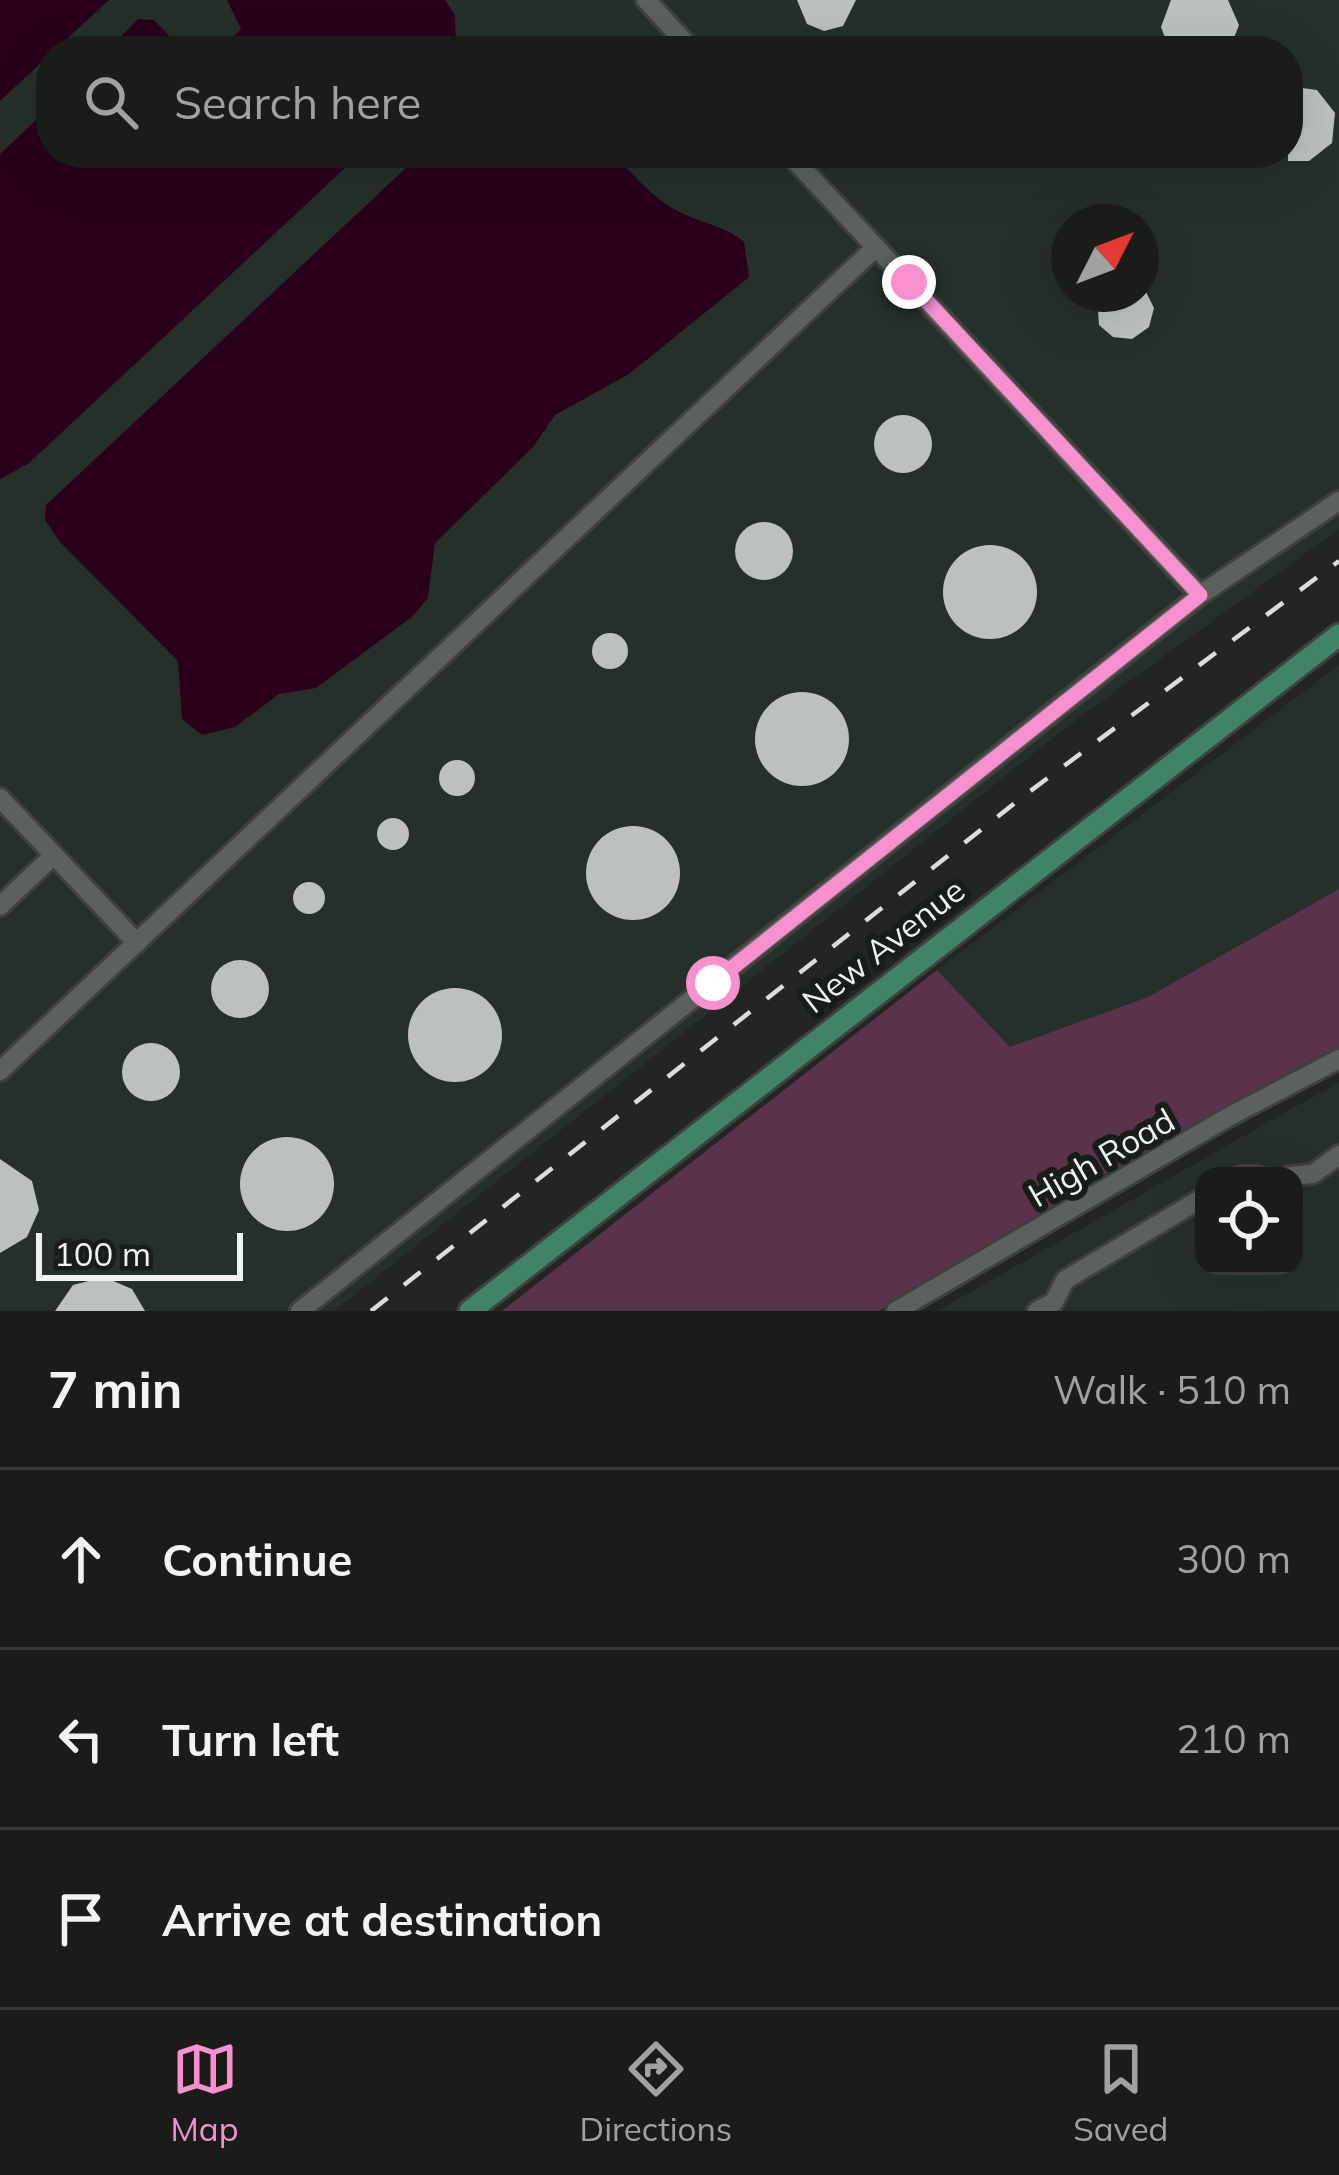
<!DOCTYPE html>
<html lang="en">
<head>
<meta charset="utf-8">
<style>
	:root { --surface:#1a1c1a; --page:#272927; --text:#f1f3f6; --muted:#9fa1a2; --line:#383a39; --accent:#f790cd }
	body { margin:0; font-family:Mulish,sans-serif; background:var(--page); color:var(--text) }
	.controls { position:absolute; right:36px; bottom:36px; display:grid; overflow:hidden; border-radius:24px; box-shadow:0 12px 48px #0002 }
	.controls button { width:108px; height:108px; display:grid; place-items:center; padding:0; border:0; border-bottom:3px solid var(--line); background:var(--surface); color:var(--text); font:60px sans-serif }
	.compass { position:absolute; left:1051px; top:204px; width:108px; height:108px; border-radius:50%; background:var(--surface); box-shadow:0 12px 48px #0002; rotate:48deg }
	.scale { position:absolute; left:36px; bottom:30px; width:207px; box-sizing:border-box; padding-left:12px; border:6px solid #f1f3f2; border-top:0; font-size:33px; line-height:42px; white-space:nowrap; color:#f1f3f2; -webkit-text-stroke:9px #181c1a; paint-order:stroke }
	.stop { position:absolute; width:36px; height:36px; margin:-27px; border:9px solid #f790cd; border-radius:50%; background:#fff }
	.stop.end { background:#f790cd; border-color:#fff; box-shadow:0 3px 12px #0008 }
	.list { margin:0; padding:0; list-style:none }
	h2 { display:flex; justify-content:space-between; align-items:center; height:156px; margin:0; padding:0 48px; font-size:51px }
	h2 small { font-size:39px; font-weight:400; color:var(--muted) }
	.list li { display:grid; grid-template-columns:78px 1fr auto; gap:36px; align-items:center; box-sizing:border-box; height:180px; padding:0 48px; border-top:3px solid var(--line) }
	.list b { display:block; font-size:45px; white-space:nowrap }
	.list em { font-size:39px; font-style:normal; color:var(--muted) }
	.icon { flex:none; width:66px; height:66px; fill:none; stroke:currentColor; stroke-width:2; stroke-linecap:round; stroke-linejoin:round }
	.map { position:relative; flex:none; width:1339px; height:1311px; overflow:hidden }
	.search { position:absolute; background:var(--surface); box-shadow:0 12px 48px #0002; left:36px; right:36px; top:36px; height:132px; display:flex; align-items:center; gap:30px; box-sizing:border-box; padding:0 42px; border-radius:48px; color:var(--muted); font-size:45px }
	.sheet { height:696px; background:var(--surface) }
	nav { display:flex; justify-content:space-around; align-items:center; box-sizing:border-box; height:168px; border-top:3px solid var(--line); background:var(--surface); font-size:33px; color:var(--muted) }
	nav a { display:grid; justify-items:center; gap:6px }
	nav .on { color:var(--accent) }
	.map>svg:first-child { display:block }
	.built { fill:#26302b; fill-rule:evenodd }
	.green { fill:#5a334a }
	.water { fill:#2a001b }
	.building { fill:#bcc1be }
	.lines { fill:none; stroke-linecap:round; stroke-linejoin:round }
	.minor-casing { stroke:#3e413f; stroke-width:24 }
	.major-casing { stroke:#3e413f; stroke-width:27 }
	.minor { stroke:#5c605e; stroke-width:18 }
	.major { stroke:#3f8368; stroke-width:21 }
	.rail { stroke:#dbdddc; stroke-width:4.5; stroke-dasharray:21 21; stroke-linecap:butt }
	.route { stroke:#f790cd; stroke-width:15 }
	.labels { text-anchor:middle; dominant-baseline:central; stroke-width:12; stroke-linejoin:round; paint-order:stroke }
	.street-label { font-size:33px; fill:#f1f3f2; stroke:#181c1a }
</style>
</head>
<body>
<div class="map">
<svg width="1339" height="1311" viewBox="0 0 1339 1311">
	<rect width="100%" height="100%" fill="#222523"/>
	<!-- built -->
	<path class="built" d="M0,0H1339V529L1076,720L334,1311H0ZM51,51H1288V153H51ZM1069,222H1141V294H1069Z
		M1339,665V889L1148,997L1010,1047L937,970Z
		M1339,1082V1311H937L1212,1154ZM1204,1176H1294V1266H1204Z"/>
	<!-- green -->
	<path class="green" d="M1339,889V1050L1098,1178L879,1311H502L937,970L1010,1047L1148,997Z"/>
	<!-- water -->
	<path class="water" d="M0,0H109L0,101Z
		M227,0H445L455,15L456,51H219L241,29Z
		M138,19L154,20L184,51H107Z
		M51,106V153H361L28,464L0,479V154Z
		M422,153H614C637,180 660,206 693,218C713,226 727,228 744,242L749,277L629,374L555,415L533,447L435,543L428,598L413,616L316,688L279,694L235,727L202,735L182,719L178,661L60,542L45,520L46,505Z"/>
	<!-- building -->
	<path class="building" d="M797,0H856L843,26L824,31L807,24Z
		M1171,0H1228L1239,25L1229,51H1170L1161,27Z
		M1288,86L1317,90L1335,113L1332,143L1309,161H1288Z
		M1141,282L1154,308L1149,327L1132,339L1113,337L1099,325L1097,298L1141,294Z
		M874 444a29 29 0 1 1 58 0a29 29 0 1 1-58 0Z
		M735 551a29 29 0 1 1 58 0a29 29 0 1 1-58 0Z
		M943 592a47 47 0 1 1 94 0a47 47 0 1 1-94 0Z
		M592 651a18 18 0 1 1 36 0a18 18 0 1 1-36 0Z
		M755 739a47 47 0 1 1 94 0a47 47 0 1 1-94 0Z
		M439 778a18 18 0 1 1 36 0a18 18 0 1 1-36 0Z
		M377 834a16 16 0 1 1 32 0a16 16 0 1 1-32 0Z
		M586 873a47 47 0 1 1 94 0a47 47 0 1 1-94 0Z
		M293 898a16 16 0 1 1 32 0a16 16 0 1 1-32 0Z
		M211 989a29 29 0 1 1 58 0a29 29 0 1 1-58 0Z
		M408 1035a47 47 0 1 1 94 0a47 47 0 1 1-94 0Z
		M122 1072a29 29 0 1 1 58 0a29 29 0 1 1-58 0Z
		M240 1184a47 47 0 1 1 94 0a47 47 0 1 1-94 0Z
		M0,1159L32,1181L39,1210L27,1237L0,1253Z
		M104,1277L132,1289L145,1311H55L73,1285Z"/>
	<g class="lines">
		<defs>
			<path id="minor" d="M646,0L693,51
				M788,153L1200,595
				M0,798L137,943
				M0,906L53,856
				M0,1071L876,247
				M1241,1176H1258
				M1290,1176L1313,1174L1339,1155
				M300,1311L1200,595L1339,501
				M896,1311L1230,1116L1339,1059
				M1037,1311L1054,1302L1065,1280L1204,1197"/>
			<path id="major" d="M470,1311L1339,635"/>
		</defs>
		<!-- minor casing -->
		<use href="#minor" class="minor-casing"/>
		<!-- major casing -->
		<use href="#major" class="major-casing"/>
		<!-- minor -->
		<use href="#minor" class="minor"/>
		<!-- major -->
		<use href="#major" class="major"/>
		<!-- rail -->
		<path class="rail" d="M371,1311L1025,795L1339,561"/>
	</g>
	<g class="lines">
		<!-- route -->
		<path class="route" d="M713,983L1200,595L909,282"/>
	</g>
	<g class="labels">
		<!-- street labels -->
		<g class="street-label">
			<text transform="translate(883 945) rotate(-38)">New Avenue</text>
			<text transform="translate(1101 1157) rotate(-30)">High Road</text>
		</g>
	</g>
</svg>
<div class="controls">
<button><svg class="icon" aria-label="locate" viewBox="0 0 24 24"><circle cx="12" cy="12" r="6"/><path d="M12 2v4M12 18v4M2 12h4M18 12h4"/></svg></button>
</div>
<svg class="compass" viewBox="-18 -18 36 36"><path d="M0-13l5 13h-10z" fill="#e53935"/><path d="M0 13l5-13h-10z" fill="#9fa1a2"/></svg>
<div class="scale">100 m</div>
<div class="stop" style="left:713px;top:983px"></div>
<div class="stop end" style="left:909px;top:282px"></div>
<div class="search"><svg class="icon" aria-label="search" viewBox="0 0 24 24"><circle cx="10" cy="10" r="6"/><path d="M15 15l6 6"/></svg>Search here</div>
</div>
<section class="sheet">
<h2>7 min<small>Walk · 510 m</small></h2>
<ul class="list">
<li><svg class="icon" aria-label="ahead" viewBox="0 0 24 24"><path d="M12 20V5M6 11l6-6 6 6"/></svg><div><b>Continue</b></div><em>300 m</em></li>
<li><svg class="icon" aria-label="left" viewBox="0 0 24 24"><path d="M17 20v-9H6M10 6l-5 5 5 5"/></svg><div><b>Turn left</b></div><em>210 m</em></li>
<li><svg class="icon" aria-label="arrive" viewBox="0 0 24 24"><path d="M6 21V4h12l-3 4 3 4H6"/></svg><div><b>Arrive at destination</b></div></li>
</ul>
</section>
<nav>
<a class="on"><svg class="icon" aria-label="map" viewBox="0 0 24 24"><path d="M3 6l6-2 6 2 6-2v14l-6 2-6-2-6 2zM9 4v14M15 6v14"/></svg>Map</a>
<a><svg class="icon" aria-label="directions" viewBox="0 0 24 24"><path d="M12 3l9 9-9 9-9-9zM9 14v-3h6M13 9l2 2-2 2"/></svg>Directions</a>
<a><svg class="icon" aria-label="saved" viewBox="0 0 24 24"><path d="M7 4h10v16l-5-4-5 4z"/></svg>Saved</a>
</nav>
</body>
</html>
